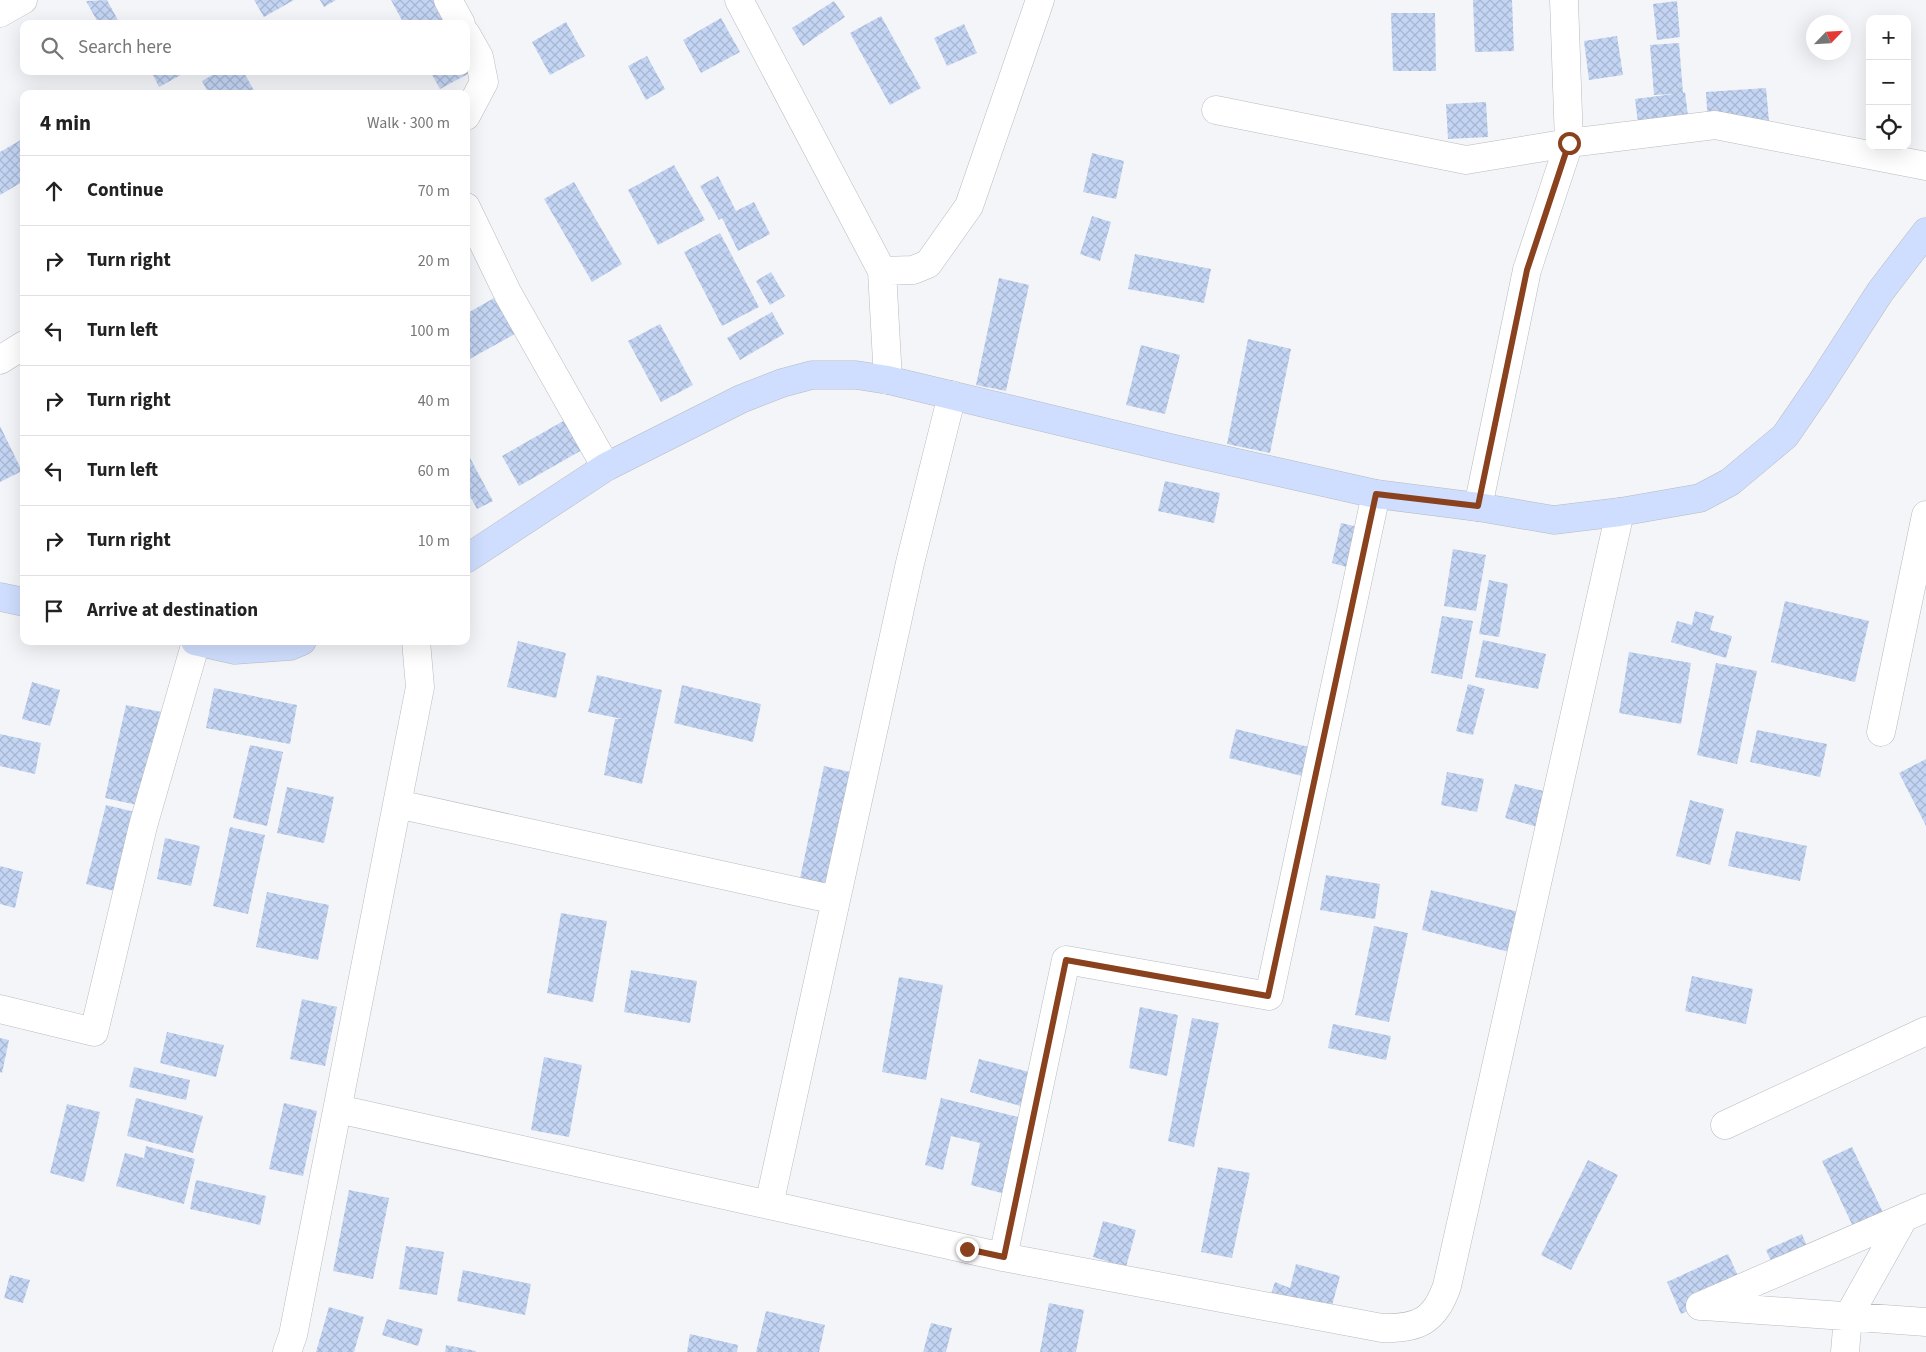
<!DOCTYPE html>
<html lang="en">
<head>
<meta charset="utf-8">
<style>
	:root { --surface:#fff; --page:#f2f2f2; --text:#222; --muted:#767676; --line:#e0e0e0 }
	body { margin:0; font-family:"Source Sans 3",sans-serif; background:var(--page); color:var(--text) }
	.controls { position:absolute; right:15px; top:15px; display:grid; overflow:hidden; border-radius:10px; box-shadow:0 5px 20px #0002 }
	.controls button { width:45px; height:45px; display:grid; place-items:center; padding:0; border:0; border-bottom:1px solid var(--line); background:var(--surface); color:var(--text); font:25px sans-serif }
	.compass { position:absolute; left:1806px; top:15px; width:45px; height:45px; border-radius:50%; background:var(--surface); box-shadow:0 5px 20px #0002; rotate:65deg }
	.stop { position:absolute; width:15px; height:15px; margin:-11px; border:4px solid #89421d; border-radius:50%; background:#fff }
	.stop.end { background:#89421d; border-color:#fff; box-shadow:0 1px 5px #0008 }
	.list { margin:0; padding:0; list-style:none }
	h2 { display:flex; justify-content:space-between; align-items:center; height:65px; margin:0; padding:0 20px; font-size:21px }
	h2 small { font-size:16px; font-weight:400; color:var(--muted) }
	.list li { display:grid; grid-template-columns:32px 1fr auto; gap:15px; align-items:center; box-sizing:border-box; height:70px; padding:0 20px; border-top:1px solid var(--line) }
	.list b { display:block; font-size:19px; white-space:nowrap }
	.list em { font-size:16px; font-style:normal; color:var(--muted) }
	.icon { flex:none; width:28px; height:28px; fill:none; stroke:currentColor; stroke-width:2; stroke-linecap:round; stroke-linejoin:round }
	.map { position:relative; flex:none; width:1926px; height:1352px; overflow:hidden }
	.search { position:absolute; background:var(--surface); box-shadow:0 5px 20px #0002; left:20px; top:20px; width:450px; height:55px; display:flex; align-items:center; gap:12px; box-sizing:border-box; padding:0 18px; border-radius:10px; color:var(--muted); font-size:19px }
	.panel { position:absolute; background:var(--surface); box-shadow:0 5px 20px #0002; left:20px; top:90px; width:450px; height:555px; border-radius:10px }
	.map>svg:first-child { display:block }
	.building { fill:url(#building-cross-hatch) }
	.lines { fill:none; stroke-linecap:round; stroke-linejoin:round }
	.street-casing { stroke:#b8babe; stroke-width:29 }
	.secondary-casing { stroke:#b8babe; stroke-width:29 }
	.street { stroke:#fff; stroke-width:28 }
	.secondary { stroke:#cfdefe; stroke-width:28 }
	.route { stroke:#89421d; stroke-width:6 }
</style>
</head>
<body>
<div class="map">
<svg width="1926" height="1352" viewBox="0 0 1926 1352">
	<defs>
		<pattern id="building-cross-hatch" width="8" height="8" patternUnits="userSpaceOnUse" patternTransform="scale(1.25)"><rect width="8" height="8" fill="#c4d5f4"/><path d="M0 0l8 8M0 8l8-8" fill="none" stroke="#a7b6d0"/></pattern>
	</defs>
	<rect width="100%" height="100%" fill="#f3f5f9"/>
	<!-- building -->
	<path class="building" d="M107,0L120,24H99L86,1Z
		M254,0H294L264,17Z
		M320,0H336L324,7Z
		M391,0H439L452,24H404Z
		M1473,0H1512L1514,51L1475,52Z
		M834,1L845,17L803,46L792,28Z
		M1677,1L1680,37L1657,40L1653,4Z
		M1391,13H1435L1436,71H1393Z
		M881,16L921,88L890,105L850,33Z
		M721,18L740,52L701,73L683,40Z
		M566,22L585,56L550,75L532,42Z
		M964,24L977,53L947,66L934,38Z
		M1617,36L1623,75L1589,80L1584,41Z
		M1679,43L1683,93L1685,92L1689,124L1639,131L1635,99L1674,94L1654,95L1650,45Z
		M466,49L477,69L440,89L430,71H466Z
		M647,56L665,89L646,100L628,66Z
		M151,71H188L159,87Z
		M219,71H243L256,94H209L202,81Z
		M1766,88L1769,121L1708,126L1706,92Z
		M1486,102L1488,137L1448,139L1446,104Z
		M24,138V181L0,195V152Z
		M1092,153L1124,161L1116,199L1083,192Z
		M674,165L705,220L658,245L628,190Z
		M718,176L736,211L754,202L770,234L738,251L722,218L719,220L700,186Z
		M574,182L622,264L592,282L544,199Z
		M1092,216L1111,222L1100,261L1080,254Z
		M720,233L759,307L722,326L684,252Z
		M1135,254L1211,269L1204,303L1128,289Z
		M771,272L785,296L770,305L756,281Z
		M999,278L1029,285L1006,391L976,385Z
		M494,298L515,334L466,361V314Z
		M772,312L784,334L740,360L727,338Z
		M660,324L693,385L661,402L628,341Z
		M1248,339L1291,349L1270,453L1227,444Z
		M1141,345L1180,355L1165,414L1126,405Z
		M565,420L582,450L519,486L502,456Z
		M0,426L22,471L0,482Z
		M470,458L493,501L477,509L466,489V460Z
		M1165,481L1220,493L1214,523L1158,511Z
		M1341,523L1363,528L1354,569L1332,563Z
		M1453,549L1486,555L1476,611L1444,606Z
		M1489,580L1508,584L1499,637L1479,634Z
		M1785,601L1869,621L1855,682L1771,662Z
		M1695,611L1714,616L1710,630L1732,636L1726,658L1671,642L1677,621L1692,625Z
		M1442,616L1473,621L1462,679L1431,673Z
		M1483,640L1546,654L1538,689L1475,677Z
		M518,641L566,653L556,698L507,687Z
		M1629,652L1691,663L1681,724L1619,713Z
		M1716,663L1757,671L1737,764L1697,755Z
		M597,675L662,690L642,784L604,775L615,719H622L588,712Z
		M32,682L60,690L50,726L22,719Z
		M1468,684L1485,689L1473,735L1456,731Z
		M682,685L761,704L753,742L674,723Z
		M214,688L297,705L290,744L206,728Z
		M126,705L162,712L142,806L105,798Z
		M1236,729L1313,748L1306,777L1229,758Z
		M1757,730L1827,744L1820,777L1750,762Z
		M0,734L41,743L35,774L0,766Z
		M250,745L283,752L267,826L233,818Z
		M1926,759V826L1899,773Z
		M824,766L859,774L833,891L799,883Z
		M1447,772L1484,779L1477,812L1441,805Z
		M1515,784L1548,792L1538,827L1505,818Z
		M287,787L334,797L324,843L277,833Z
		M1690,800L1724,809L1710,865L1676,856Z
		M106,805L143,814L123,893L86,884Z
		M230,827L265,835L248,914L213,906Z
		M1736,831L1807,846L1800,881L1728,866Z
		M165,838L200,846L191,886L157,879Z
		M0,866L23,872L15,908L0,904Z
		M1326,875L1380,884L1375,919L1320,910Z
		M1431,890L1523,913L1513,953L1422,930Z
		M267,892L329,905L318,960L256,947Z
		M561,913L607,921L593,1002L547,993Z
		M1374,926L1408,933L1389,1022L1355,1015Z
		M631,970L697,981L690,1023L624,1012Z
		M1692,976L1753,989L1746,1024L1685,1011Z
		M899,977L943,985L926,1080L882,1072Z
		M302,999L337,1007L325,1066L290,1059Z
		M1140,1007L1178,1015L1167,1076L1129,1068Z
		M1192,1018L1219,1023L1194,1147L1168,1141Z
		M1333,1024L1391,1036L1386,1060L1328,1048Z
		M167,1032L224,1045L216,1077L160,1063Z
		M0,1038L9,1040L2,1073L0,1072Z
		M544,1057L582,1065L569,1137L531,1130Z
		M979,1059L1037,1074L1028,1108L970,1092Z
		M134,1067L190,1080L186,1100L129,1087Z
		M136,1098L203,1116L193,1153L127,1136Z
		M941,1098L1026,1119L1009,1195L971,1185L980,1143L951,1136L943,1170L925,1165Z
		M284,1103L317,1111L303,1176L269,1169Z
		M67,1104L100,1112L84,1182L50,1173Z
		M146,1146L195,1159L184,1204L116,1186L125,1153L144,1158Z
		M1852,1147L1887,1221L1857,1235L1822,1161Z
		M1588,1160L1618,1175L1571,1270L1541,1255Z
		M1218,1167L1250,1173L1232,1258L1201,1252Z
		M196,1180L266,1196L260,1225L190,1209Z
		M349,1190L389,1198L373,1279L333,1271Z
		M1103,1221L1136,1230L1126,1267L1093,1257Z
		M1802,1234L1811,1256L1776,1272L1766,1250Z
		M406,1246L444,1252L437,1295L399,1289Z
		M1728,1254L1743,1287L1681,1314L1667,1282Z
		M1296,1264L1340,1276L1330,1313L1271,1294L1275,1282L1290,1288Z
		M463,1270L531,1284L525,1315L457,1301Z
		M10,1275L30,1280L23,1303L4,1298Z
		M1049,1303L1084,1310L1076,1352H1040Z
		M329,1307L364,1317L354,1352H316Z
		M766,1311L825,1325L819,1352H756Z
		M387,1319L423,1329L418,1346L382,1335Z
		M931,1323L952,1328L946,1352H923Z
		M690,1334L738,1345L737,1352H687Z
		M446,1345L476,1351V1352H445Z"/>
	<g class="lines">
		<defs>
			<path id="street" d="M448,0L461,24
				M739,0L882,271L888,380
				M0,13L23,0
				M466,34L479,57L484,82L466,116
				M1216,110L1466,160L1569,143L1715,125L1926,166
				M466,207L508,294L606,467
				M882,271L913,270L928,264L969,206L1040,0
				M0,360L24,345
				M1478,507L1527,270L1569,143L1564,0
				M1881,732L1926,515
				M397,804L836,900
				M0,1009L94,1032L143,826L196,642
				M338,1109L1003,1257L1382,1328C1418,1329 1435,1321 1447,1286L1620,512
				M1725,1125L1926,1031
				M769,1205L910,563L952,395
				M1003,1257L1066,960L1269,996L1376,494
				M1700,1306L1926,1208
				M1704,1306L1926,1322
				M287,1352L293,1335L420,687L416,641
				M1845,1352L1848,1317L1903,1219"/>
			<path id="secondary" d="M466,559L606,467L741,399L782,383L812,375H856L888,380L1171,448L1376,494L1478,507L1554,520L1620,512L1700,498L1730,482L1785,436L1820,385L1880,292L1926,232
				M0,597L24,602
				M195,641L235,650L290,646L302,641"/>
		</defs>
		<!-- street casing -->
		<use href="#street" class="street-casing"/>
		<!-- secondary casing -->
		<use href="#secondary" class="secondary-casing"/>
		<!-- street -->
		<use href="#street" class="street"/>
		<!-- secondary -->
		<use href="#secondary" class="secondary"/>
	</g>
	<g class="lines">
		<!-- route -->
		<path class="route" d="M967,1249L1004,1257L1066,960L1268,996L1376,494L1478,506L1527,270L1569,143"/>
	</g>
</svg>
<div class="controls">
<button>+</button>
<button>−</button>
<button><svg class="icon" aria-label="locate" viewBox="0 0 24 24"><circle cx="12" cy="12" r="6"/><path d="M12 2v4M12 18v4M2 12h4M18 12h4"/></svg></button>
</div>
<svg class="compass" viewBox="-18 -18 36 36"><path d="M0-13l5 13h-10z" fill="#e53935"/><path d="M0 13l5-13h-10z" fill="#767676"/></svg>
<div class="stop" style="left:1569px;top:143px"></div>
<div class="stop end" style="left:967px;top:1249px"></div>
<div class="search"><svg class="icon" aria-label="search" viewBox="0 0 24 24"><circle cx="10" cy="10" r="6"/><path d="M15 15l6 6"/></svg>Search here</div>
<section class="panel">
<h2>4 min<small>Walk · 300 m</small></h2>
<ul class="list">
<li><svg class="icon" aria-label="ahead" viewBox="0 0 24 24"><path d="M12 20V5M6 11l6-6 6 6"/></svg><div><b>Continue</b></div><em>70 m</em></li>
<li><svg class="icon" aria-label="right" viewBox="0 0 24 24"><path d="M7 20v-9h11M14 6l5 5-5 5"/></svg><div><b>Turn right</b></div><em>20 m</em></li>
<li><svg class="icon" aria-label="left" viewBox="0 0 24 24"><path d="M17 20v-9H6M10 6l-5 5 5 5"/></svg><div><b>Turn left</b></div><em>100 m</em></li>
<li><svg class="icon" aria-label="right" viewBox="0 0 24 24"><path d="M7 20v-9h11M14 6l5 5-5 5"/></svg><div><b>Turn right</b></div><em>40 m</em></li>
<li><svg class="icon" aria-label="left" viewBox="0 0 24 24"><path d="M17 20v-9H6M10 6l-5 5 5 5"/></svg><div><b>Turn left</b></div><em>60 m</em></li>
<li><svg class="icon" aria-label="right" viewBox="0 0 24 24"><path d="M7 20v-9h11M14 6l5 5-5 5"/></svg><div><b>Turn right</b></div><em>10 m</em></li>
<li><svg class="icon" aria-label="arrive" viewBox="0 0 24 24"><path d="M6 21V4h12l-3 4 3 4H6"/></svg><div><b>Arrive at destination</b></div></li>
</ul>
</section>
</div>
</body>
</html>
